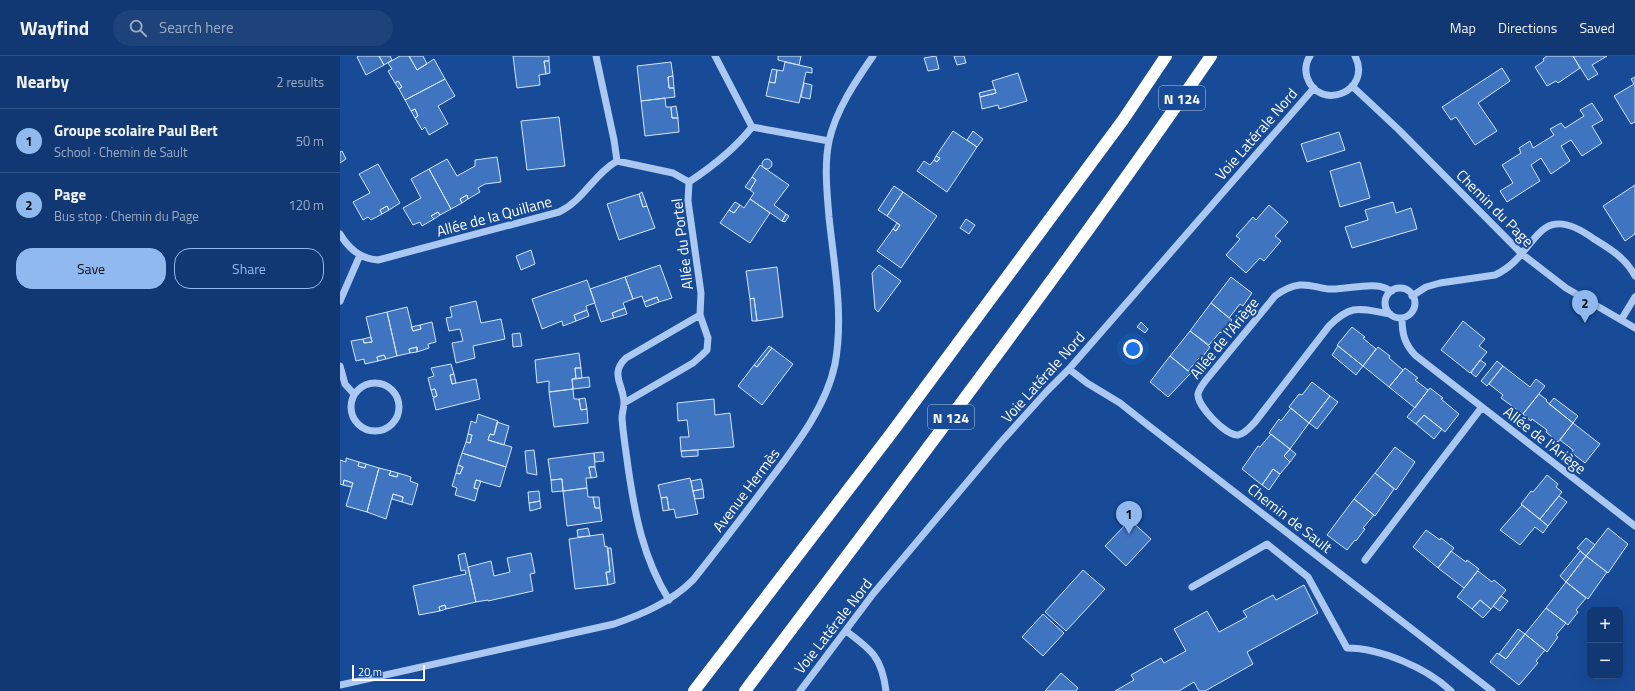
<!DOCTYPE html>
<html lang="en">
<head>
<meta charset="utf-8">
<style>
	:root { --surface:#113872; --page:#1e437a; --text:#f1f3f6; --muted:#9cacc4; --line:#305284; --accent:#90b9f0 }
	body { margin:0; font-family:"Titillium Web",sans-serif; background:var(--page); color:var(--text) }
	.controls { position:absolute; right:12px; bottom:12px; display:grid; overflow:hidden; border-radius:8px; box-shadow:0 4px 16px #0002 }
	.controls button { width:36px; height:36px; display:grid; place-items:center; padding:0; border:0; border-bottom:1px solid var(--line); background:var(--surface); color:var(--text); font:20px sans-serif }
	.scale { position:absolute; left:12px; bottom:10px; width:73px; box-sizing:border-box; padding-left:4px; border:2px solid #fff; border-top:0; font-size:11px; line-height:14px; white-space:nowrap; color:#fff; -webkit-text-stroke:3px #174b98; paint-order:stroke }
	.you { position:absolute; left:793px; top:293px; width:14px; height:14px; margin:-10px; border:3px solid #fff; border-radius:50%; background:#1a73e8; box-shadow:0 0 0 6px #1a73e833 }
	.badge { display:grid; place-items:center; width:26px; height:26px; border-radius:50%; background:var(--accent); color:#111; font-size:13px; font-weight:700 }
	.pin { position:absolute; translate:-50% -33px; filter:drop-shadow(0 1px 2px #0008) }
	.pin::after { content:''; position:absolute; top:21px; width:14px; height:12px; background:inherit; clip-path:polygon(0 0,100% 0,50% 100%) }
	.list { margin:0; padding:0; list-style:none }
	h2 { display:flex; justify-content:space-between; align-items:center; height:52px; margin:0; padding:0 16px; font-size:17px }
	h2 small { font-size:13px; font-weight:400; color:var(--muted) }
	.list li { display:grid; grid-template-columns:26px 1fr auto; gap:12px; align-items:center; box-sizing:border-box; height:64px; padding:0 16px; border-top:1px solid var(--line) }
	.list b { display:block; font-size:15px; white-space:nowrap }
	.list p { margin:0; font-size:13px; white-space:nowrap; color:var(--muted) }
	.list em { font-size:13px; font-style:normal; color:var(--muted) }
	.actions { display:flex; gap:8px; padding:12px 16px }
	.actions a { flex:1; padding:9px 0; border:1px solid var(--accent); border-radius:16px; text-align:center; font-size:14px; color:var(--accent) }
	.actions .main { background:var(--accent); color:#111 }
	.icon { flex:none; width:22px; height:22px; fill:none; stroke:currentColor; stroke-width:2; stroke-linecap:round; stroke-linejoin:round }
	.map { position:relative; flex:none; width:1295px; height:635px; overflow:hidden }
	header { display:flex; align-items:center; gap:24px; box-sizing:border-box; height:56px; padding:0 20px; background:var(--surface); border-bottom:1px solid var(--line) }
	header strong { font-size:19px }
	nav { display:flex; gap:22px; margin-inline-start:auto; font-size:14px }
	.search { width:280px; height:36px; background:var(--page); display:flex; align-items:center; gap:10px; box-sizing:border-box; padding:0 14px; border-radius:22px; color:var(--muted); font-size:15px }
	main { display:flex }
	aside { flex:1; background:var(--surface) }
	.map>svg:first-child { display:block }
	.building { fill:#3f75c0; stroke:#d2e4fc }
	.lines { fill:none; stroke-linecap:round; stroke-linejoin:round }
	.minor { stroke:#aac8f2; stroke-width:7 }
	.highway { stroke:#fff; stroke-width:12 }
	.labels { text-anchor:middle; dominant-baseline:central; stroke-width:4; stroke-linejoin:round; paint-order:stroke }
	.shield { fill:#174b98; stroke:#b9c9e0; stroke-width:1 }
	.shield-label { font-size:14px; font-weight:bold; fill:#fff }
	.street-label { font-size:15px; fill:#fff; stroke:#174b98 }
</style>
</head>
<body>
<header>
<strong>Wayfind</strong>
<div class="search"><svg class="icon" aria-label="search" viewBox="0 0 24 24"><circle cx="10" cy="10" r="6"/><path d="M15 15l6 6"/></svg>Search here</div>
<nav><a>Map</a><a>Directions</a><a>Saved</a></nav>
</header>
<main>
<aside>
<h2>Nearby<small>2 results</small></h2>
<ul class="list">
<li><span class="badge">1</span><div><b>Groupe scolaire Paul Bert</b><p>School · Chemin de Sault</p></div><em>50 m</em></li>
<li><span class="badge">2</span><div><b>Page</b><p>Bus stop · Chemin du Page</p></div><em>120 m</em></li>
</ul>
<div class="actions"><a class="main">Save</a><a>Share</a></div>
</aside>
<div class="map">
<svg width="1295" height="635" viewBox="0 0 1295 635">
	<rect width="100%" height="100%" fill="#174b98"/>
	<!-- building -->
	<path class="building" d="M18,0H39L44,9L26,19L17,1Z
		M39,0H50L52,4L44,9Z
		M60,0H69L77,14L94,3L105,23L65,44L59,33L62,31L58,25L55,27L48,15L52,13L48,7Z
		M69,0H83L87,8L77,14Z
		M173,0H209V5H204L206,18L199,19L200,29L177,32Z
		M438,0H461L459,9L438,4Z
		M596,0L599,13L588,15L584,2Z
		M614,0H624L626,7L617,9Z
		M1207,0H1233L1240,12L1218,27L1216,25L1207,30L1195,11L1204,5L1203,3Z
		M1233,0H1267L1252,9L1258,18L1248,24Z
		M204,5H209L210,17L206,18Z
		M331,6L333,20L328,21L329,32H334L335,41L301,45L297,10Z
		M445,6L472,12V17L466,16L459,47L426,40L429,26L435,27L437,14L443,15Z
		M1162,12L1170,25L1138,47L1157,75L1135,89L1116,61L1111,64L1102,51Z
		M432,13L437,14L435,27L429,26Z
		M678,17L687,45L659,53L658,49L642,53L640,41L656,37L652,25Z
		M333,20L334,32H329L328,21Z
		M1295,21V66L1291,68L1274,40L1294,28L1291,23Z
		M105,23L115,40L98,50L108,68L89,79L85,71L82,74L75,62L78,60L75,53L71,55L65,44Z
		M58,25L62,31L59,33L55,27Z
		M464,27L472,29L470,43L461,41Z
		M655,33L656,37L640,41L639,37Z
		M325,42L326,51H331L332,62H338L339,76L305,80L301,45Z
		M1252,47L1263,64L1252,70L1262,87L1242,100L1231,84L1221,90L1230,105L1211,118L1201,102L1191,109L1200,125L1167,146L1160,135L1173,127L1162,109L1181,97L1179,92L1190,85L1193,92L1214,79L1210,73L1221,67L1225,72L1244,60L1240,54Z
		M336,50L338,62H332L331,51Z
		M75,53L78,60L75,62L71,55Z
		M219,61L225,110L187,114L181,65Z
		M613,75L637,91L607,136L577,115L584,105L590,109L594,104L597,106L600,102L596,100Z
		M633,75L643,83L637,91L627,84Z
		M999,76L1005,94L967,106L961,88Z
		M2,95L6,103L0,107V96Z
		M596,100L600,102L597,106L594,104Z
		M157,101L161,126L145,128L138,132L140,136L128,143L127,139L120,143L122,147L111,153L89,113L107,103L117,120L135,110V104Z
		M422 108a5 5 0 1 1 10 0a5 5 0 1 1-10 0Z
		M1020,106L1030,142L1000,151L990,115Z
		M38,108L60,147L49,154L47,150L40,154L42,158L31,164L28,161L23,164L13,146L30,137L19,118Z
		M420,109L449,129L434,149L446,158L442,165L410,143L414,137L410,134L416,124L412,121Z
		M89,113L111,153L100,159L98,156L91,160L94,163L82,170L80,166L73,169L63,152L81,142L71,123Z
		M412,121L416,124L410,134L405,131Z
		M1295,129V178L1285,185L1263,150Z
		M554,130L563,136L547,160L538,154Z
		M302,136L307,150L303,151L299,138Z
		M563,136L597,160L561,212L537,195L553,173L556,175L560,169L547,160Z
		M299,138L303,151L307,150L315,172L279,184L267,148Z
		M127,139L128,143L122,147L120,143Z
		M410,143L430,157L410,187L380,167L389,154L394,157L400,149L404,152Z
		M395,146L400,149L394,157L389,154Z
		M1053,146L1056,157L1071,152L1077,173L1012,192L1005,171L1028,164L1025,154Z
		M929,149L948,166L935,180L941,185L924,205L920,202L906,217L886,199L900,183L896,180L913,161L916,164Z
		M47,150L49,154L42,158L40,154Z
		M98,156L100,159L94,163L91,160Z
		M446,158L449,160L445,166L442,165Z
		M626,163L635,169L629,178L620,172Z
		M557,167L560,169L556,175L553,173Z
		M191,194L195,208L181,214L176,200Z
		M320,209L332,242L319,246L317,241L304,246L302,240L293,243L285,221Z
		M539,209L561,225L538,256L535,253L532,217Z
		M437,211L443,261L417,265L414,242L410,243L406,215Z
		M285,221L293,243L283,247L285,252L272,257L274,262L261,266L250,233Z
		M891,221L912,237L903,250L900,248L889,262L871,247Z
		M247,224L255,247L246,250L247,254L234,259L236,265L223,270L222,265L202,273L192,243Z
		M317,241L319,246L306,251L304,246Z
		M414,242L417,265H412L410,243Z
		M136,245L141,267L161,263L165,283L133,290L135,302L116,307L112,287L123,285L120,273L109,275L106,262L112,261L110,251Z
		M871,247L892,264L881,277L880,276L869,289L850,275Z
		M67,251L73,275L81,273L80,269L92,266L96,286L88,288L89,292L77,296V291L69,293L70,297L57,300L47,256Z
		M285,252L287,258L274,262L272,257Z
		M247,254L249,260L236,265L234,259Z
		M47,256L57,300L46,303L44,299L37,301L38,305L25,308L24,303L16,305L11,285L23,283L24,287L32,286L26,261Z
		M1123,265L1145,283L1139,290L1147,296L1130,317L1101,294Z
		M801,266L808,273L805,277L797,271Z
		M80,269L81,273L73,275L71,271Z
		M1012,271L1025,281L1023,282L1036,293L1023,310L997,289Z
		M850,275L870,291L861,303L859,302L848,315L830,300Z
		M180,277L182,290L173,291L172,278Z
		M31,281L32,286L24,287L23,283Z
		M429,290L432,292L417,311L414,309Z
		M998,290L1023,310L1016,319L992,299Z
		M77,291V296L70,297L69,293Z
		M1038,291L1050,300L1049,302L1063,314L1049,331L1023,310Z
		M432,292L453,308L422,349L398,330L414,309L417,311Z
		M239,297L241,312H235L236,323H232L233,333L209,336V325L197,327L195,304Z
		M44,299L46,303L38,305L37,301Z
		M830,300L851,317L828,341L810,326Z
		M1140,304L1146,308L1136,321L1131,317Z
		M1157,305L1163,310L1147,330L1141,325Z
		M111,308L114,318L110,319L112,328L136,323L140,343L96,354L93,342L97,340L95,333L91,334L88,322L94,320L91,312Z
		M1163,310L1190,331L1196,323L1205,330L1183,358L1161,342L1163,339L1149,328Z
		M235,312H241L242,322L236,323Z
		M1065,312L1078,322L1075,324L1088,334L1075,352L1049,331Z
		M114,318L116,327L112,328L110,319Z
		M249,321L250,331L233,333L232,323Z
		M972,326L990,340L969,367L949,351L959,338L962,339Z
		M1090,332L1103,342L1101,343L1119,358L1105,376L1084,359L1076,368L1067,361Z
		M95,333L97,340L93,341L91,334Z
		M233,333L234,343H239L241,354L247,353L248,367L214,371L209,336Z
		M1199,338L1207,344L1206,345L1233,367L1218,386L1206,376L1207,374L1192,363L1191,365L1183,358Z
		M990,340L998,346L977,373L969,367Z
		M245,342L247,353L241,354L239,343Z
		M1214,342L1238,360L1233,367L1209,348Z
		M374,343L375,359L390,357L394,391L341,395L340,381H349L348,372L347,364L338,365L337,347Z
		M951,352L969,367L950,393L929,377L939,363L941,365Z
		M138,358L158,365L154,379L150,378L148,384L172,391L166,411L122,397L126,386L130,387L132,379L128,378L131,365L136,367Z
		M1084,359L1102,373L1094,383L1076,368Z
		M157,366L169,370L164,389L148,384L150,378L154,379Z
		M1233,367L1260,388L1245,407L1232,397L1233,394L1220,384Z
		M128,378L132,379L130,387L126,386Z
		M931,378L950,393L944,400L950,406L940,418L933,413L922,429L902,413L918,390L920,391Z
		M1055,391L1075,406L1056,434L1035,417Z
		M950,393L956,398L950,406L944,400Z
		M194,394L197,419L187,417L185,395Z
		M358,394V400L342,401L341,395Z
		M263,396L264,405L255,406L254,397Z
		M122,397L166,411L160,431L136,424L134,432L138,433L135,445L115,439L117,432L112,430L116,417L120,418L123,411L118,409Z
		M254,397L255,411H249L251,422H246L247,432L223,435L222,423L211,424L208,403Z
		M6,402L19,406L18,410L25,412L26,408L39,412L27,456L6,450L13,427L4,424L3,429L0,428V404L6,406Z
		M19,406L26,408L25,412L18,410Z
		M118,409L123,411L120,418L116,417Z
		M249,411H255L257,421L251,422Z
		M39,412L51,415L49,419L57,421L58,417L71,421L70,425L78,428L72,449L62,446L63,441L53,438L46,463L27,456Z
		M933,413L940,418L929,434L922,429Z
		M51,415L58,417L57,421L49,419Z
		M1035,417L1054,433L1035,460L1014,443Z
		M1207,419L1218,428L1216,431L1222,436L1200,463L1181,448L1191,435L1193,436Z
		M350,422L358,458L336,462L334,453L329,454L327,441L321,442L318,429Z
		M222,423L223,435L212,436L211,424Z
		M361,423L363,433L353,435L351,425Z
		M4,424L13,427L11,431L3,429Z
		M136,424L141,425L138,433L134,432Z
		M247,432L248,441H253L255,452H260L262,465L227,470L223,435Z
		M363,433L364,442L355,443L353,435Z
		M199,435L200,445L189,447L188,436Z
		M53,438L63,441L62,446L52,443Z
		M1219,440L1227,446L1208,470L1200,463Z
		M253,441H259L260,452H255Z
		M327,441L329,454L323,455L321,442Z
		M1014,443L1034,459L1023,472L1025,473L1016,485L1015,484L1007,494L987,479Z
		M200,445L201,452L190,455L189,447Z
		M1182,449L1208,470L1203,477L1195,471L1180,489L1160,474Z
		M790,464L811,483L786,510L765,490Z
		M248,472L250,480L238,481L237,474Z
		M1268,472L1288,488L1268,517L1246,500Z
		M1086,474L1100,484L1101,482L1114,492L1098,512L1073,491Z
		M263,478L265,491L267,490L270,516H266L268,529L235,533L229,483Z
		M1246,482L1255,489L1246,500L1237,492Z
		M268,492H271L275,527L268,529L266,516H270Z
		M1111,495L1126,506L1127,504L1139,513L1124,532L1098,512Z
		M1240,495L1246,500L1226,526L1220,520Z
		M125,497L136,546L106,553L105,549L99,551L100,555L79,559L73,530L126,518L125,514L121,515L118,499Z
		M191,497L195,517L190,518L193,535L148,545V544L136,546L128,511L151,505L154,520L170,516L167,502Z
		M1246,500L1267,516L1248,543L1226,526Z
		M743,514L765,533L726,575L705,556Z
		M1138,515L1152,526L1154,524L1166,534L1151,553L1140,544L1132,553L1117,541Z
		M1226,526L1246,542L1236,554L1238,556L1228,569L1206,552Z
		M964,529L978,557L907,596L913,608L865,635H859L854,626L839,635H775L794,624L791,619L821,602L824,607L846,595L834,573L867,555L879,576L907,561L903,555L933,539L936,544Z
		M1161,540L1168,545L1160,555L1153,550Z
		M1140,544L1151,553L1143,562L1132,553Z
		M105,549L106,553L100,555L99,551Z
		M1206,552L1226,567L1216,579L1218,581L1207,596L1185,578Z
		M703,558L724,577L703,600L682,581Z
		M1178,573L1185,578L1166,603L1159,598Z
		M1185,578L1205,594L1196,605L1198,607L1179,629L1150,606L1157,597L1166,603Z
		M721,617L738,632L736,635H705Z"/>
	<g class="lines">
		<!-- minor -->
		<path class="minor" d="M256,0L274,84L277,105L333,117L349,126
			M375,0L412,71L489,85
			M970,0C966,6 965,14 967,21C979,57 1033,35 1015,0
			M1012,30L1059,74L1182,198L1226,232L1295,272
			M0,178C9,193 21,203 38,204L219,156C243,145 254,118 277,105
			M1045 247a15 15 0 1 1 30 0a15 15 0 1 1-30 0Z
			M1072,240L1086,231L1100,227L1155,219C1198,200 1195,140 1254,183C1270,193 1286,202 1295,220
			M0,245L20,199
			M1050,258C1020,253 1012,247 989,270L915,366C910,371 905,378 898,379C886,380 857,350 858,338C859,333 863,328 866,324L935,240C943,234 951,230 960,229C970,228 978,232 988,233C1004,234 1023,228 1037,230C1042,230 1047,233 1052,235
			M1062,262C1062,277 1064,287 1075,299L1295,470
			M1281,264L1295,241
			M0,310L5,328L14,338
			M729,313L747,327L780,347L809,370L1152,635
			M11 351a24 24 0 1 1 48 0a24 24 0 1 1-48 0Z
			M284,347L353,307L362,299L367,294L368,282L360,259L361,237L348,145L349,126C373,110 395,93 412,71
			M1025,504L1142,351
			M852,531L927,488L968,521L1007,592C1040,592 1087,612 1111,635
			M329,544C303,502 295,459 288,411C286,395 283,378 282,362C282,357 284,352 284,347C284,329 269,318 286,302L360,259
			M506,575C532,594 542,602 546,635
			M0,629L274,568C303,558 331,546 353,524C378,493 402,461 427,428C453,393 486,352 495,308C504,260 494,209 489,161C487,136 484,110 489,85C496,54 515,26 533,0
			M460,635L533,538L661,386L707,335L729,313L974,32"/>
		<!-- highway -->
		<path class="highway" d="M354,635L550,379L783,64L826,0
			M405,635C563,425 722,216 871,0"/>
	</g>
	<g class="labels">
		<!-- shield labels -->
		<g class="shield">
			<rect x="819" y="30" width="46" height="24" rx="3"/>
			<rect x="588" y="349" width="46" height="24" rx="3"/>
		</g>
		<g class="shield-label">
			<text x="842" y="42">N 124</text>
			<text x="611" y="361">N 124</text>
		</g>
		<!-- street labels -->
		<g class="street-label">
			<text transform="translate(916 78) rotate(-49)">Voie Latérale Nord</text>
			<text transform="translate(1155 152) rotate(45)">Chemin du Page</text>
			<text transform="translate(154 160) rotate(-15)">Allée de la Quillane</text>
			<text transform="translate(342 188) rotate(-97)">Allée du Portel</text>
			<text transform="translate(884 282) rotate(-51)">Allée de l'Ariège</text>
			<text transform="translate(703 321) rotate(-48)">Voie Latérale Nord</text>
			<text transform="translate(1205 384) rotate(38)">Allée de l'Ariège</text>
			<text transform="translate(406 434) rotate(-53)">Avenue Hermès</text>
			<text transform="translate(950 462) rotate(38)">Chemin de Sault</text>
			<text transform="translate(493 570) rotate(-52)">Voie Latérale Nord</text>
		</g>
	</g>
</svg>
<div class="controls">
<button>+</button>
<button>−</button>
</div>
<div class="scale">20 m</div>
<div class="you"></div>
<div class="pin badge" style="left:789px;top:478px">1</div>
<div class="pin badge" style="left:1245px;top:267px">2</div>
</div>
</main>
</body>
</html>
